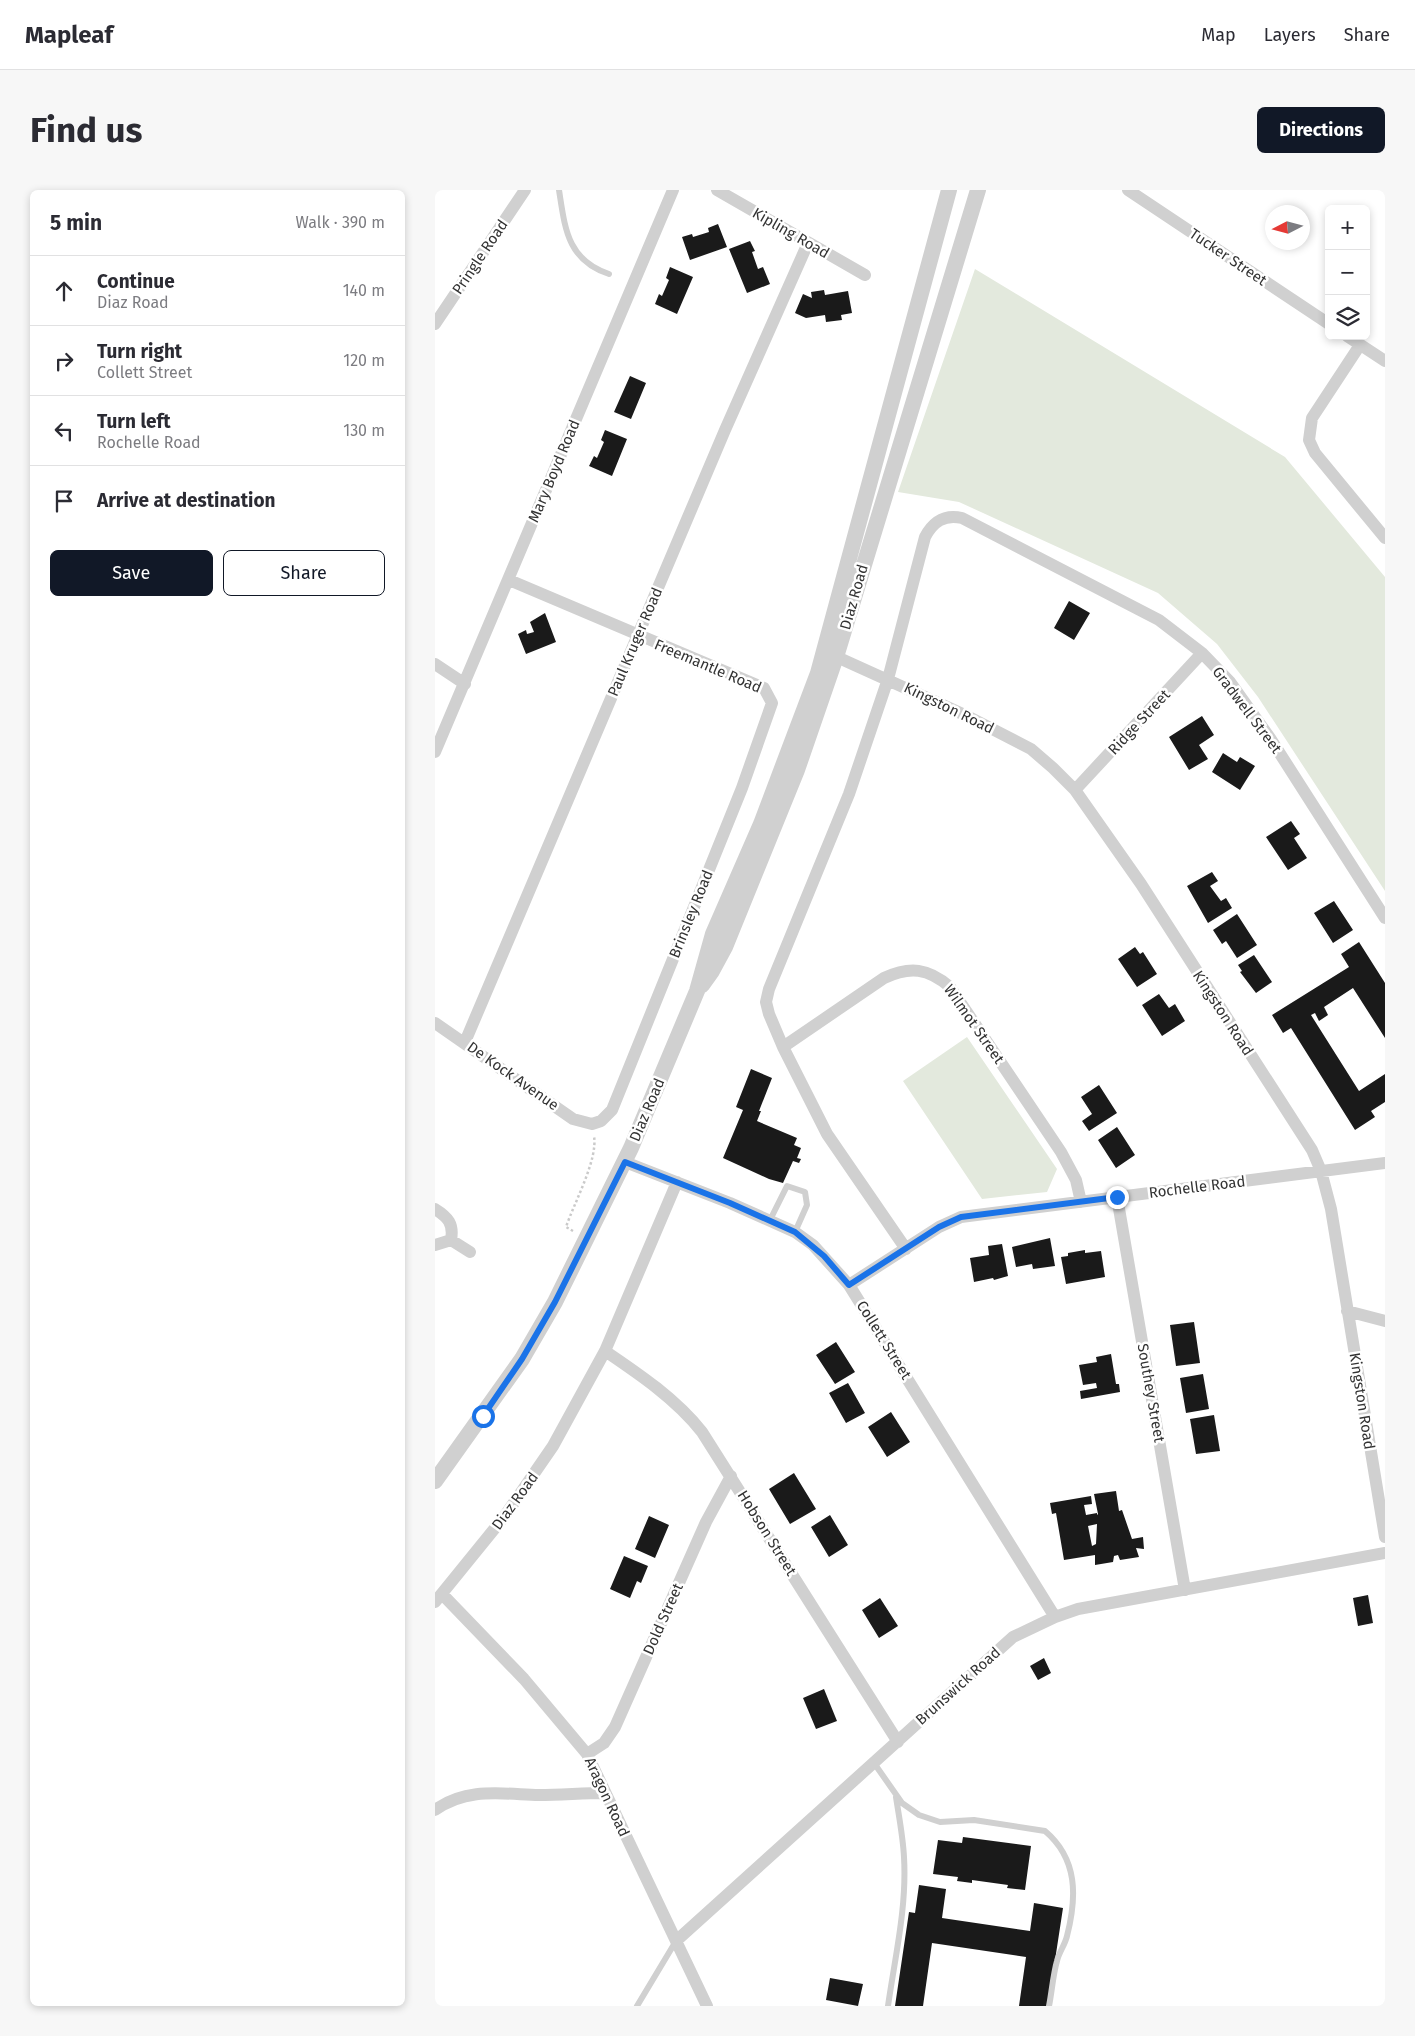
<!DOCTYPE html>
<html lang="en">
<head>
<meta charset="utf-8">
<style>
	:root { --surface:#fff; --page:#f7f7f7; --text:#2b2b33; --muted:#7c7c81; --line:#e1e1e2; --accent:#111827 }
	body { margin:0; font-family:"Fira Sans",sans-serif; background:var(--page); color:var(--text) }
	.controls { position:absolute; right:15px; top:15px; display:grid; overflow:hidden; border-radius:8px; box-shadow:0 2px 8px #0003 }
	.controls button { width:45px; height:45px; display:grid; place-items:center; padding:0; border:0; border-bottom:1px solid var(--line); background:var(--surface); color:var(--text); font:25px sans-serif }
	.compass { position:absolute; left:830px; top:15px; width:45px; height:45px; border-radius:50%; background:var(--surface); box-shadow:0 2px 8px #0003; rotate:264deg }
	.stop { position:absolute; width:15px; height:15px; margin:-11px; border:4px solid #1a73e8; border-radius:50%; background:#fff }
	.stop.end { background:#1a73e8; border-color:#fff; box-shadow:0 1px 5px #0008 }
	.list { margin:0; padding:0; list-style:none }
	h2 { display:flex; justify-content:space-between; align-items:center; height:65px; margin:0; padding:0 20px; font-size:21px }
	h2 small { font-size:16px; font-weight:400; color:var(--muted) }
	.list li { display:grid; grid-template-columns:32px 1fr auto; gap:15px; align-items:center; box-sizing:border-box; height:70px; padding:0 20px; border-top:1px solid var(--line) }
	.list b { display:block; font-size:19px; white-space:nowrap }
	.list p { margin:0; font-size:16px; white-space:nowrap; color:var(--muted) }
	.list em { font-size:16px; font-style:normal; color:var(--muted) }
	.actions { display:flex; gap:10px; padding:15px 20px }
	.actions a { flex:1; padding:11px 0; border:1px solid var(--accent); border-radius:8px; text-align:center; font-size:18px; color:var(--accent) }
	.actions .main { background:var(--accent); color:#fff }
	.icon { flex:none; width:28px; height:28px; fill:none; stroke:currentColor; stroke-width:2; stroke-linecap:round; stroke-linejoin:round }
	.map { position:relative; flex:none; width:950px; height:1816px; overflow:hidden; border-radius:8px }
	header { display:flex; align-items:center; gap:30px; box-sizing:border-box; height:70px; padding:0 25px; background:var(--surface); border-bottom:1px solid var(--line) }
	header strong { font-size:24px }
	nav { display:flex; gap:28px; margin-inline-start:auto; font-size:18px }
	.intro { display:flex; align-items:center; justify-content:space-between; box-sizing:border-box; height:120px; padding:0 30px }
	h1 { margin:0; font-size:35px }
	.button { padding:12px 22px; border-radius:8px; background:var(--accent); color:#fff; font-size:18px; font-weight:700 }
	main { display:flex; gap:30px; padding:0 30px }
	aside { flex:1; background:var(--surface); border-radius:8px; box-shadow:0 2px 8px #0003 }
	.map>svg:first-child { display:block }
	.green { fill:#e3e9dd }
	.building { fill:#1a1a1a; fill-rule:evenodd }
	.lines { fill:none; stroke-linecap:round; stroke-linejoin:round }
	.path { stroke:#cacaca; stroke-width:2.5; stroke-dasharray:2.5 2.5; stroke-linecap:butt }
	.service { stroke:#d0d0d0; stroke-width:6 }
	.minor { stroke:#d0d0d0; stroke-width:12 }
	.tertiary { stroke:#d0d0d0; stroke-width:16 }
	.route { stroke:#1a73e8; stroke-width:6 }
	.labels { text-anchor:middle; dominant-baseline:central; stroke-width:5; stroke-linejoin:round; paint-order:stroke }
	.street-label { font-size:15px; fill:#333; stroke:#fff }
</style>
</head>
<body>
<header>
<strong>Mapleaf</strong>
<nav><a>Map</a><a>Layers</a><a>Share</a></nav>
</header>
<div class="intro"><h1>Find us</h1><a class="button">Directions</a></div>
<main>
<aside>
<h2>5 min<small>Walk · 390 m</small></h2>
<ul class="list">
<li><svg class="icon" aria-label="ahead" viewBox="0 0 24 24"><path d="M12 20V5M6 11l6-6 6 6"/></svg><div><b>Continue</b><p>Diaz Road</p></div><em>140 m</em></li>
<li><svg class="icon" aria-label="right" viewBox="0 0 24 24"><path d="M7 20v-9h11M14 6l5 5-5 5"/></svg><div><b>Turn right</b><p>Collett Street</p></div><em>120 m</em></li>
<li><svg class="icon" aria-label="left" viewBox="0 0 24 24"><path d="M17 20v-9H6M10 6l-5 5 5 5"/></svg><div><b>Turn left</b><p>Rochelle Road</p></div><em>130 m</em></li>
<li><svg class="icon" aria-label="arrive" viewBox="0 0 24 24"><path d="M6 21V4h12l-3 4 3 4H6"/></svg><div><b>Arrive at destination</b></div></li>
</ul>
<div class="actions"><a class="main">Save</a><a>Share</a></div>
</aside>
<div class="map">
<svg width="950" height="1816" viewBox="0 0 950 1816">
	<rect width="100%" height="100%" fill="#fff"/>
	<!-- green -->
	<path class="green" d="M540,79L850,267L950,387V701L823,507L782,454L723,403L524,312L463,302Z
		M532,847L622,979L612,1002L547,1009L468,891Z"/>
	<!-- building -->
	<path class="building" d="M283,34L292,57L255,70L247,47L257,44L258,47L274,42L273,38Z
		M315,51L320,61L317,62L323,79L328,77L335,94L312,103L294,59Z
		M235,77L258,87L242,124L220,114L224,104L227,106L234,90L231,88Z
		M389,100L390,105L413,101L417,123L406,125L407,130L391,132L390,125L371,128L360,123L368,104L377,108L376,102Z
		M195,186L211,193L196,229L179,222Z
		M170,240L192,249L177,286L154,276L159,266L162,268L169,252L166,250Z
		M634,411L655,423L639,450L619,438Z
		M110,423L121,452L91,464L83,444L91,440L92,444L99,442L95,432Z
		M767,526L779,545L764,555L773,569L754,580L734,547Z
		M788,563L802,572L805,567L820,576L805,600L777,582Z
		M856,631L865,644L859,648L872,668L853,680L831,647Z
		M777,682L783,691L775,696L786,711L791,708L797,718L773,733L752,696Z
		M899,711L918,740L898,753L879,723Z
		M802,724L822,755L802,768L791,751L787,754L778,740Z
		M924,752L950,793V848L918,798L889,817L893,825L884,831L880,823L876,825L924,901L950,884V912L936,921L940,927L920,940L856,838L848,843L837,825L914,777L906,764Z
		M700,757L705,764L708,762L722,784L702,797L683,769Z
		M819,765L837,792L821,803L805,782L807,781L803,775Z
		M724,804L734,818L740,814L750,831L727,846L707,815Z
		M316,879L337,888L324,921H326L322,931L362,948L359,955L366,958L362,968L366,969L364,973L358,971L348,993L334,989L288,968L308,920L301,917Z
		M664,895L682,923L654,941L647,931L657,924L646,907Z
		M682,937L700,965L681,978L663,950Z
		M615,1048L620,1076L598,1079L597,1074L581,1077L577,1057Z
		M567,1054L573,1086L559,1090L558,1088L539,1092L535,1068L554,1065L553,1056Z
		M650,1060V1063L666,1061L670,1087L631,1094L626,1067L633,1066V1063Z
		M759,1132L765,1173L741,1176L735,1135Z
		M401,1152L420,1182L400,1194L381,1165Z
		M676,1164L681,1194H684L685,1202L646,1209L645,1201L662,1198L661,1193L648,1195L644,1175L662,1172L661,1167Z
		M768,1184L774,1219L751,1223L745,1188Z
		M413,1193L430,1223L411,1233L394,1203Z
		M456,1222L475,1252L452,1267L433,1237Z
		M779,1225L785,1261L761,1264L755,1229Z
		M359,1283L381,1319L355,1334L334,1299Z
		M681,1301L684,1321L687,1320L697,1349L708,1347L709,1359L701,1358L704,1367L685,1370L683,1365L679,1366L678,1372L660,1375V1365L629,1370L621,1323L617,1324L615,1313L656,1306L657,1314L649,1315L651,1325L662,1323V1325L663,1324L659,1304ZM662,1334L661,1354L657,1356L653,1336Z
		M395,1325L413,1355L394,1367L376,1337Z
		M214,1326L234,1335L220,1368L200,1359Z
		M189,1366L213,1376L206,1393L202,1391L195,1408L175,1399Z
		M933,1405L938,1433L923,1436L918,1408Z
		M445,1408L463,1436L444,1448L427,1420Z
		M609,1468L616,1483L603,1490L595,1476Z
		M389,1499L402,1531L381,1539L368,1508Z
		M528,1647L596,1656L590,1700L572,1698L573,1695L537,1690V1693L522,1691L523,1687L498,1684L503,1650L527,1653Z
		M484,1695L511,1699L507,1728L595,1741L599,1713L628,1718L613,1816H584L591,1767L497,1753L488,1816H460L474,1722L480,1723Z
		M395,1788L428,1794L423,1816L391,1810Z"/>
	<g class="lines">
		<!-- path -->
		<path class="path" d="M138,1041L131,1037C139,1013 163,970 159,946"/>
		<!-- service -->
		<path class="service" d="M124,0C130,38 132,70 174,84
			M335,1030L352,996L370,1002L372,1015L360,1042
			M439,1573L467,1613L484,1625L505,1632L539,1630L610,1641C643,1669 642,1707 632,1746C630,1755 624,1762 622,1771C618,1785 617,1801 614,1816
			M202,1816L241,1751
			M453,1816C460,1767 472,1717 469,1667C468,1647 464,1627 461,1607"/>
		<!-- minor -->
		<path class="minor" d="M282,0L430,85
			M693,0L894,134
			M0,134L90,0
			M912,146L950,171
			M925,155L877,228L874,250L880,263L950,348
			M393,463L532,526L596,559L618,578L640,600L706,694L877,960L886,981L896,1019L950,1347
			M0,474L30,494
			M0,562L238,0
			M640,600L767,463
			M0,833L138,929L157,934L166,931L177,920L307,598L337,513L329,498L74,390
			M30,852L290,240L373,53
			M348,857L449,788C475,776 493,778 515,797L626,962L641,990L646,1012
			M190,972L295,1013L360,1042L378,1055L414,1095L620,1427
			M682,1007L750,1400
			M0,1019C13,1027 19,1034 16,1050
			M16,1050L35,1062
			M0,1055L16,1050
			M471,1059L392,944L348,857L334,824L331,812L334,799L414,604L453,489L490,347C498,332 509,324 527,328L724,430L767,463L795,492L835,548L950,728
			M414,1095L504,1037L526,1027L950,973
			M912,1121L950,1131
			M170,1161C204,1184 241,1209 267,1242L463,1552
			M8,1405L89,1489L152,1564L272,1816
			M0,1412L69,1327L118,1256L170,1161L242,992
			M152,1564L169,1553L180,1537L271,1332L296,1286
			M0,1620C32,1597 67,1604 104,1605C126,1605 148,1603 169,1603
			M241,1751L578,1447L620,1427L643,1419L950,1363"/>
		<!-- tertiary -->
		<path class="tertiary" d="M267,795L277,781L290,757L362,580L401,467L543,0
			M0,1291L87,1169L120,1112L196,958L262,801L278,744L326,634L383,483L514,0"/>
	</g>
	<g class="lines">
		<!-- route -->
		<path class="route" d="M48,1226L87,1169L120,1112L190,972L295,1013L360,1042L389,1066L414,1095L504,1037L526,1027L682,1007"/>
	</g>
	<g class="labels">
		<!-- street labels -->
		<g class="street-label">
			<text transform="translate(356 43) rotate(30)">Kipling Road</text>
			<text transform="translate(45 67) rotate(-56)">Pringle Road</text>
			<text transform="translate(793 67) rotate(34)">Tucker Street</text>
			<text transform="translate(119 281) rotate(-67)">Mary Boyd Road</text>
			<text transform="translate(419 407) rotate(-74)">Diaz Road</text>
			<text transform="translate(200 452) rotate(-67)">Paul Kruger Road</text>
			<text transform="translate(273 476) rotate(23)">Freemantle Road</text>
			<text transform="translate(514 518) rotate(26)">Kingston Road</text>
			<text transform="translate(812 520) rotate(53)">Gradwell Street</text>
			<text transform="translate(704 532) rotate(-47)">Ridge Street</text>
			<text transform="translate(256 724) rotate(-68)">Brinsley Road</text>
			<text transform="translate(788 823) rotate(57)">Kingston Road</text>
			<text transform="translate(539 834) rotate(55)">Wilmot Street</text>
			<text transform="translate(78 886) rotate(35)">De Kock Avenue</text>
			<text transform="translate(212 920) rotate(-67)">Diaz Road</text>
			<text transform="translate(762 997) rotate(-7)">Rochelle Road</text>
			<text transform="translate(449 1150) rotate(58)">Collett Street</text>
			<text transform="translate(716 1203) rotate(80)">Southey Street</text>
			<text transform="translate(927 1211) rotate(81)">Kingston Road</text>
			<text transform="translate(80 1311) rotate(-54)">Diaz Road</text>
			<text transform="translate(332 1343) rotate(58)">Hobson Street</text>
			<text transform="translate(228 1429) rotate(-66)">Dold Street</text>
			<text transform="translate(523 1496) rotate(-42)">Brunswick Road</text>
			<text transform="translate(172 1607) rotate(65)">Aragon Road</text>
		</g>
	</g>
</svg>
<div class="controls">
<button>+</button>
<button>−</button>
<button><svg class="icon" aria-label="layers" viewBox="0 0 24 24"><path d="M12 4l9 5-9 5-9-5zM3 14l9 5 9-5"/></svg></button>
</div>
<svg class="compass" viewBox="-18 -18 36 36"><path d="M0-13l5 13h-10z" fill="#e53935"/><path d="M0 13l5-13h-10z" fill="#7c7c81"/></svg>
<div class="stop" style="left:48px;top:1226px"></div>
<div class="stop end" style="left:682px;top:1007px"></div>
</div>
</main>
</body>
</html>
